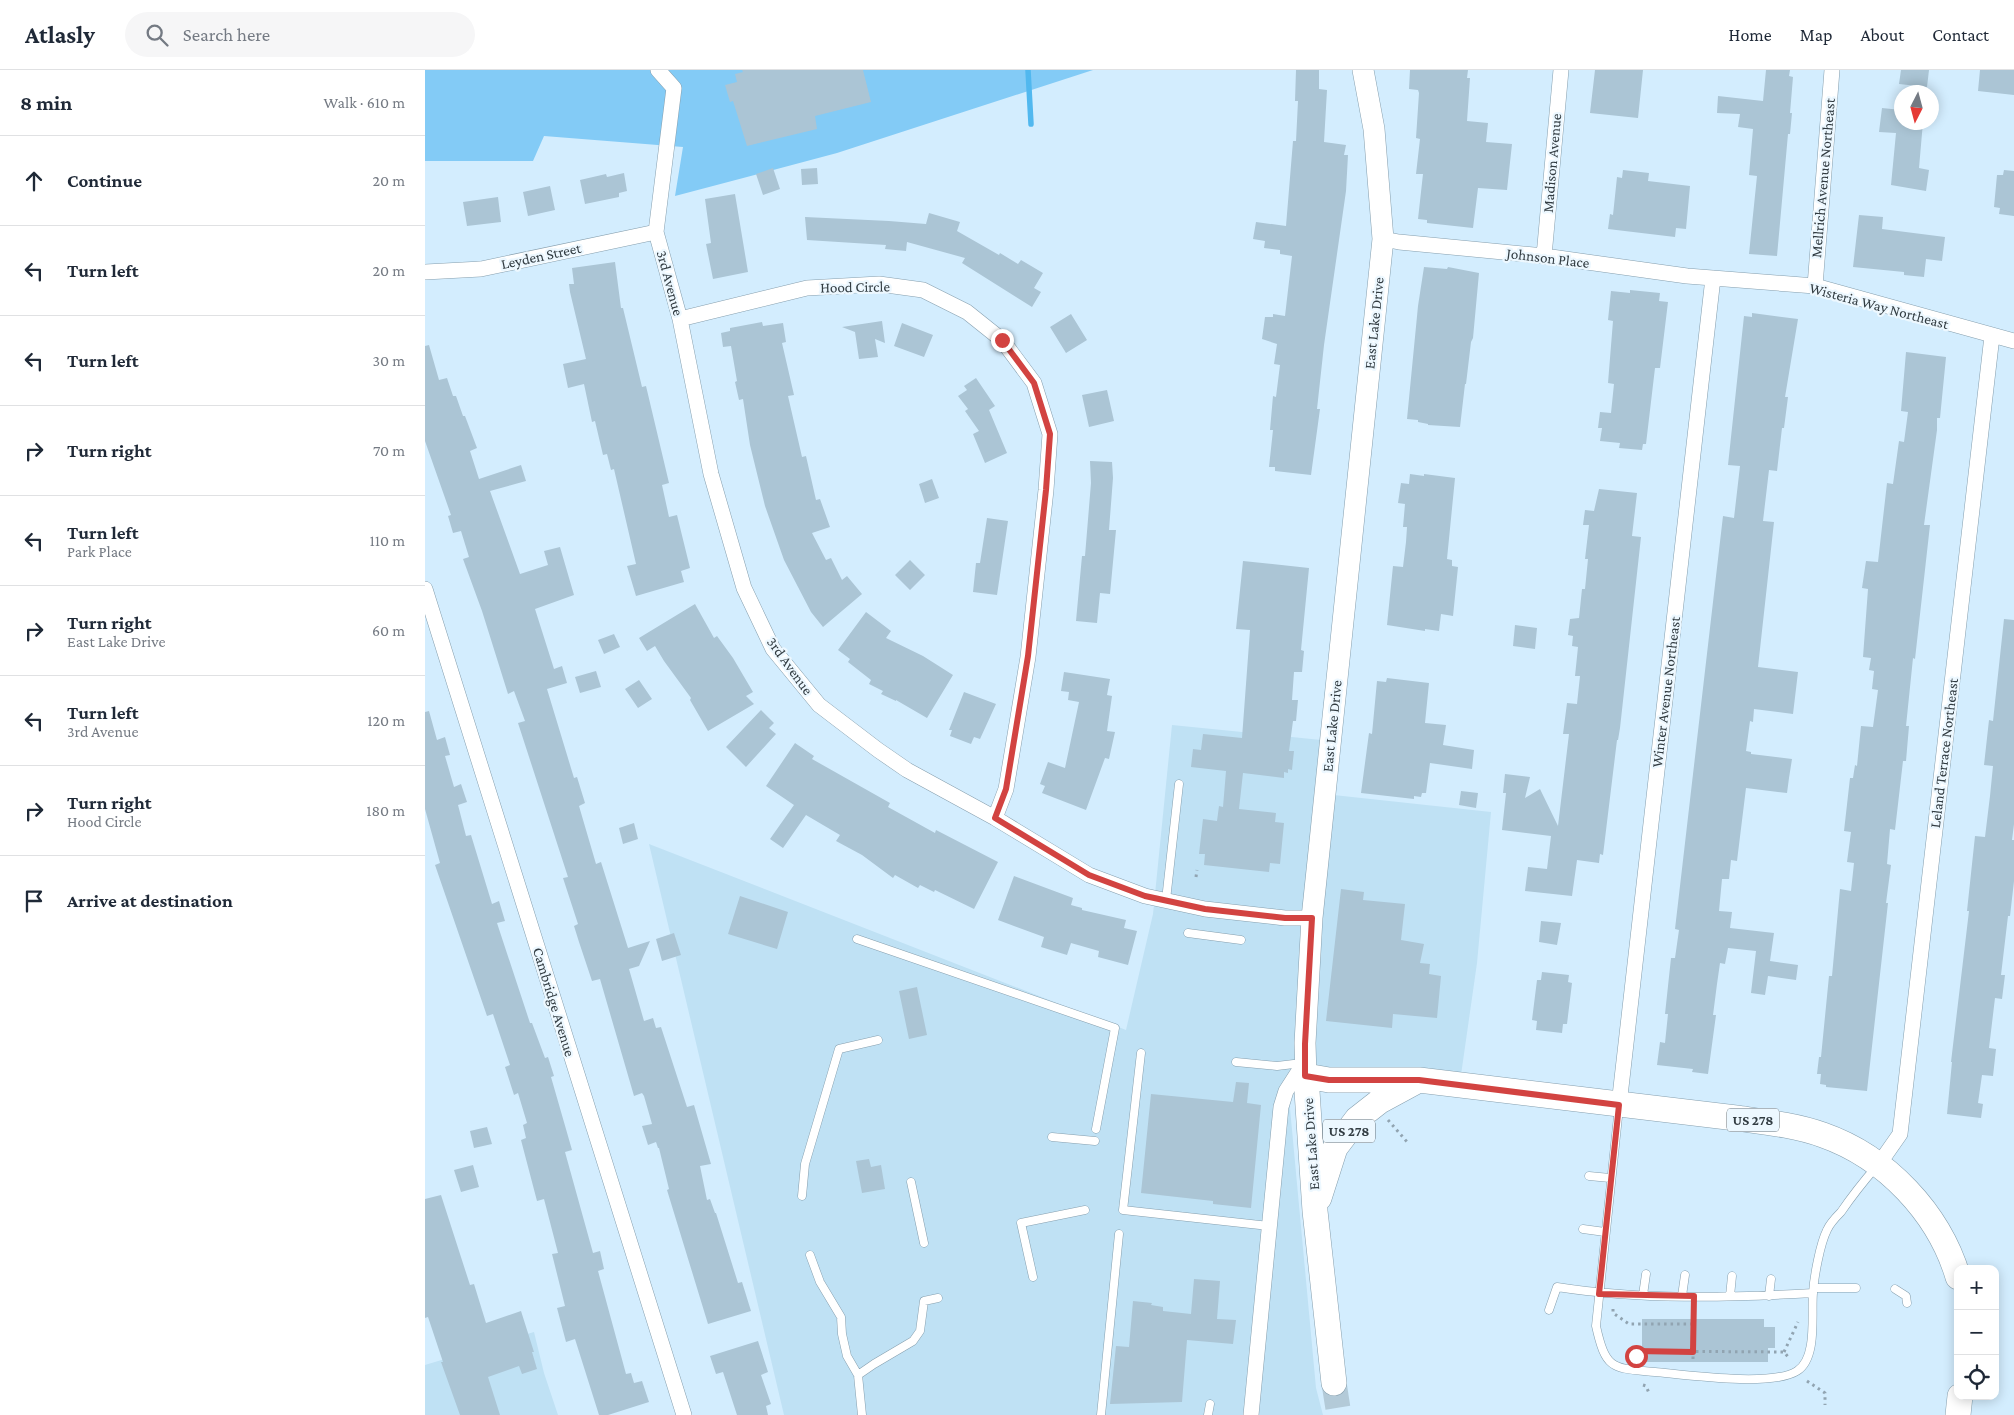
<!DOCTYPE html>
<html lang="en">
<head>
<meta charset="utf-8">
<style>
	:root { --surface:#fff; --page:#f6f6f7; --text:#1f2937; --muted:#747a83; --line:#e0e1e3 }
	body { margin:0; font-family:"Crimson Pro",serif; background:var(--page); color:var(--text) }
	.controls { position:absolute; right:15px; bottom:15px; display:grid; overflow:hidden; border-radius:10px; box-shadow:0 2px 12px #0003 }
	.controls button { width:45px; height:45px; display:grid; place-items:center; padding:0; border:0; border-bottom:1px solid var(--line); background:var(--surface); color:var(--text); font:25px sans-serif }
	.compass { position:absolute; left:1469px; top:15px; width:45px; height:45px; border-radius:50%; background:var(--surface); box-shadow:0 2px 12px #0003; rotate:186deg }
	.stop { position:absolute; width:15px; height:15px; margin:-11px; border:4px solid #d24341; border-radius:50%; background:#fff }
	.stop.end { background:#d24341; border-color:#fff; box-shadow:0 1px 5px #0008 }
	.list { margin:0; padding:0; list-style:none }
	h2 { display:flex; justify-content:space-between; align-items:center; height:65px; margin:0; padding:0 20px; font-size:21px }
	h2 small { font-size:16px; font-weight:400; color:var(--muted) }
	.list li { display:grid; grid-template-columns:32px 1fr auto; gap:15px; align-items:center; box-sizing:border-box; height:90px; padding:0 20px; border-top:1px solid var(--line) }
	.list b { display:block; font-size:19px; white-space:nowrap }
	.list p { margin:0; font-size:16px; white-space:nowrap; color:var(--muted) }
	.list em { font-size:16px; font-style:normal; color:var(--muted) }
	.icon { flex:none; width:28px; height:28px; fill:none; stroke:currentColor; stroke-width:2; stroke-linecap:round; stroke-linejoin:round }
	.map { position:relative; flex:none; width:1589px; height:1345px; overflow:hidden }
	header { display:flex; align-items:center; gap:30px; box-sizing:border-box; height:70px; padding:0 25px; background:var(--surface); border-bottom:1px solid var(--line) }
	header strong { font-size:24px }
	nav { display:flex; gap:28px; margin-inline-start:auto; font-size:18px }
	.search { width:350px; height:45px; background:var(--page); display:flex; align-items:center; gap:12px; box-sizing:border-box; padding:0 18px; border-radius:28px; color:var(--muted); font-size:19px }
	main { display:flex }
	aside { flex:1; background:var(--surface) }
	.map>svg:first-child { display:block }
	.built { fill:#bfe1f4 }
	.green { fill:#83cbf6 }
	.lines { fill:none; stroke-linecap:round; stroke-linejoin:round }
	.stream { stroke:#51b8ef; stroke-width:5.5 }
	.building { fill:#abc5d5 }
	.primary-tunnel { stroke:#b3cad8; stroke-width:25; stroke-dasharray:25 12; stroke-linecap:butt }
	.lane-casing { stroke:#869fae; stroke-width:9 }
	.street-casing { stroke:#869fae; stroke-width:16 }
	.secondary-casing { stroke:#869fae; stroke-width:22 }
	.primary-casing { stroke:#869fae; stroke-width:26 }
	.path { stroke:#91a4b1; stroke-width:3; stroke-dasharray:2.5 4; stroke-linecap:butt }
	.lane { stroke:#fff; stroke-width:8 }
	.street { stroke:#fff; stroke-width:15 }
	.secondary { stroke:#fff; stroke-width:21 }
	.primary { stroke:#fff; stroke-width:25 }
	.route { stroke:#d24341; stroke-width:6 }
	.labels { text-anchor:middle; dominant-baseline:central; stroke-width:4.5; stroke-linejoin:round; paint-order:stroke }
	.shield { fill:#edf8ff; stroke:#6a747b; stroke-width:1 }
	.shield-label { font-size:14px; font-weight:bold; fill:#323c42 }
	.street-label { font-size:15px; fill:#323c42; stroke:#edf8ff }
</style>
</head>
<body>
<header>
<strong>Atlasly</strong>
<div class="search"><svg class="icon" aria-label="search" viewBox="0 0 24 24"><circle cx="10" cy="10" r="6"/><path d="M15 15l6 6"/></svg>Search here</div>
<nav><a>Home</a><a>Map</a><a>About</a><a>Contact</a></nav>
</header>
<main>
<aside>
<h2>8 min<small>Walk · 610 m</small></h2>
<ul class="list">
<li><svg class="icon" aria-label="ahead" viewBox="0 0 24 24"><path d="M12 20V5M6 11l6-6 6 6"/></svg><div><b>Continue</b></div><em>20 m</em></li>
<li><svg class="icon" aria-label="left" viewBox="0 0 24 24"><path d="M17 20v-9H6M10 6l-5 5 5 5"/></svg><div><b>Turn left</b></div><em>20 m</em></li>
<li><svg class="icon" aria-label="left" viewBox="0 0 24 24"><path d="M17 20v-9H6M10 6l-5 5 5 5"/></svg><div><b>Turn left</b></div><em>30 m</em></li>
<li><svg class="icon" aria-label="right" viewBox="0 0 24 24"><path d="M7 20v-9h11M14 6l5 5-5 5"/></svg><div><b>Turn right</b></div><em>70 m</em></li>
<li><svg class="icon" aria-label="left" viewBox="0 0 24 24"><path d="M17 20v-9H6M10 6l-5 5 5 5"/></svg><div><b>Turn left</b><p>Park Place</p></div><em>110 m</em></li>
<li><svg class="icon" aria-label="right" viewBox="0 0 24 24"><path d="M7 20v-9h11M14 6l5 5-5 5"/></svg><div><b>Turn right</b><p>East Lake Drive</p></div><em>60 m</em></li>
<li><svg class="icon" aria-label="left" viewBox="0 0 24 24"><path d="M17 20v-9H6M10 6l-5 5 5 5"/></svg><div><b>Turn left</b><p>3rd Avenue</p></div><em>120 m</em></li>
<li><svg class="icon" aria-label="right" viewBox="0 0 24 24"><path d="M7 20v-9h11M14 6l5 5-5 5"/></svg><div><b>Turn right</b><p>Hood Circle</p></div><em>180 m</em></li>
<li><svg class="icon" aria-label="arrive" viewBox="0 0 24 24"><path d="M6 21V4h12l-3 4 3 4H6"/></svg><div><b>Arrive at destination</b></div></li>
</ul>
</aside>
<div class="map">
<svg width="1589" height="1345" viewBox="0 0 1589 1345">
	<rect width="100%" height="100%" fill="#d3edfe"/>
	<!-- built -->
	<path class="built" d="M747,655L896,670L890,723L1066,742L1052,893L1034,1019L862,1006L891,1318L898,1345H359L224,774L701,960L728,844Z
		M109,1262L119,1303L133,1345H0V1295Z"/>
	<!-- green -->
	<path class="green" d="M0,0H668L412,83L250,126L258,77L119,66L108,91H0Z"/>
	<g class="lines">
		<!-- stream -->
		<path class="stream" d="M603,0L606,54"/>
	</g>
	<!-- building -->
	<path class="building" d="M317,0H438L446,32L390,46L392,59L322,76L308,31L305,32L300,15L312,12L310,4L318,2Z
		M871,0H894V19L902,20L899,72L921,75L919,85H923L921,121L899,275L892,339H895L886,405L850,401V397H844L848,360H845L848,326L851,327L855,295L849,294L852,274L837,269L840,247H848V244L860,246L867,186L855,184V180L839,178L840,171L828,169L831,152L861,156L868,71H871L873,31H870Z
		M985,0H1043L1042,8H1045L1042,51L1063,53L1061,72L1087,74L1082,120L1053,118L1048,158L1002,153V150L993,149L998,104H991L995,69L991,68L994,23L993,20L984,19Z
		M1170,0H1218L1213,48L1165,43Z
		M1341,0H1365L1364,6L1368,7L1365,43H1367L1365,64H1363L1352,186L1324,184L1332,106L1324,105L1328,59L1313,57L1315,44L1292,43L1293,26L1338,31Z
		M1476,0H1504L1502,17L1474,14Z
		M1555,0H1589V25L1553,21Z
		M1457,38L1476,40V52H1498L1494,98L1504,100L1501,121L1466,115L1471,63L1454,62Z
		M348,98L355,119L338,125L331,104Z
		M392,98L393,114L377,115L376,99Z
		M1198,100L1224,103L1223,111L1265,116L1261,159L1251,158L1250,167L1183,159L1185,144L1188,145L1192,107L1197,108Z
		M1579,100L1589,101V146L1574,144L1575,138L1569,137L1572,105H1578Z
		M199,103L202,121L194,123V127L160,134L155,110L181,104L182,107Z
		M125,116L130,140L103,146L98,122Z
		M310,124L323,202L288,209L281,174L286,173L280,129Z
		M73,127L76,152L42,156L38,132Z
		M504,143L535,152L532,161L574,185L575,183L593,194L596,190L618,203L609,218L616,222L607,237L537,193L540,188L482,172L481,181L460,179L461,175L382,170L380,147L464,151L501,154Z
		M1434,145L1458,147L1457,159L1520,167L1517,191L1501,189L1499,207L1479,205V202L1428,197Z
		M190,192L196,238H198L217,317L221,316L244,413L237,415L244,447L252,445L265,498L256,501L259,512L211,526L202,496L211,494L189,399L186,400L182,384L178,385L170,351L167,352L159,314L143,318L138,294L161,289L145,222L144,214H149L147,198Z
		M999,197L1022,199L1023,197L1054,203L1048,268L1046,272L1041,314H1040L1035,357L1003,355V354L993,352V350L982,349L993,236Z
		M1205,220L1235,223L1234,231L1243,232L1235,298H1230L1221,374H1218L1217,380L1194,378L1195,373L1175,371L1177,358H1173L1175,342L1186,343L1189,314L1183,313L1188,251L1183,250L1186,221L1205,223Z
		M1327,243L1373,249L1360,327H1363L1359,358H1357L1352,401L1344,400L1338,451L1349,452L1333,597L1373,602L1368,644L1329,639L1328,652L1325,651L1321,681L1326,682V684L1367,689L1364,708L1362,723L1321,718L1312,791L1306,790L1304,809H1297L1294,841L1307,842L1305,858L1349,863L1345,891L1373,895L1371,910L1343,906L1340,925L1326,923L1331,881L1303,878L1300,894L1295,893L1292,914L1288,945H1291L1283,1004L1267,1002L1268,999L1232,995L1235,972L1240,973L1243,944H1240L1246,888H1250L1254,860L1250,859L1298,446L1309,448L1315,396L1303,395L1319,246L1327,247Z
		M646,244L662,270L641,283L625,257Z
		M457,251L460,273L450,269L453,287L434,289L430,262L417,257Z
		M337,252L338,256L358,253L361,272L357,273L369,325L363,326L377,387L381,386L391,430L395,429L405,457L387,463L401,490L406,488L417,510L422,506L437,524L398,557L386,542L359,490L340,436L325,375L318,329L314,330L310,312L312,311L306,276L298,277L296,263L305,261V258Z
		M477,253L508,265L499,287L469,276Z
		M4,275L14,310L22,308L28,326H31L38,346H40L52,378L45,381L54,409L96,395L101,411L65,421L95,504L123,495L119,481L135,477L149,525L110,539L129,599L137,596L142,613L122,619L149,708L152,707L160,733L154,736L171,794L176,792L203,878L225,871L214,896L204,899L219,951L228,948L231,958L236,957L262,1037L269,1035L286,1094L275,1096L282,1130L285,1129L290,1143H291L313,1213L317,1212L326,1241L283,1254L242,1120L244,1119L234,1078H233L231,1072L223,1075L217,1056L227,1054L219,1026L217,1023L209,1026L175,909L167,911L154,872L149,856L153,854L138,808L143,807L93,653L100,651L89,621L83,624L57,541L38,489L44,487L36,461L28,463L23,446L26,445L0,371V276Z
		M1481,282L1521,287L1515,348H1512V360L1499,455H1505L1490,589L1488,588L1481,656H1484L1481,691H1478L1470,760L1465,759L1462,794L1466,795L1461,833H1463L1442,1021L1401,1017V1015L1395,1014L1396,1004H1392L1394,987H1396L1404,906H1407L1415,819L1426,821L1429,793L1422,792L1426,762L1419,761L1425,708H1428L1430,695L1432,696L1436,656L1448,657L1453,620L1447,619L1449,601L1444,600L1446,588L1438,587L1443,519L1437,518L1441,491L1453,492L1462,413L1468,414L1474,371L1479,372L1483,342L1476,341Z
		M551,308L570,336L564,340L582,383L560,393L548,364L554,361L540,341L543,339L533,326L542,320L539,316Z
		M682,320L689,351L664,357L657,325Z
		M665,391L687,392L688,408L684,460H691L685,524L675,523L672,553L651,551L657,486H660L666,413Z
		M985,404L999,406V404L1030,408L1022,489L1027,490V496L1033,497L1028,546L1016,544L1014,561L1000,559V561L962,555L968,496L978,497L981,472L982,457H978L980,434L973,433L976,413L984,414Z
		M507,409L514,428L500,433L494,414Z
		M1174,419L1212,423L1207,466L1216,467L1195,658L1193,670H1192L1178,785L1175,784L1174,793L1152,790L1147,826L1100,821L1103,797L1122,799L1126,766L1077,760L1081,723H1078L1080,704L1105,707L1100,728L1115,719L1133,756L1144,664H1138L1142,633L1152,634L1155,606H1150L1153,577L1147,576L1148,566L1143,565L1145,549L1154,548L1157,519H1160L1163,489H1160L1164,455H1158L1160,440L1169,441Z
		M562,448L583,451L572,525L548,522L551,493H555Z
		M485,490L500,505L485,520L470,505Z
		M818,491L884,498L876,580L879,581L877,602H869L867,630H873L871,651H868L864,681H869L867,700L863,699V703L859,702V708L818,703L814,739L851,743L850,752L859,753L855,794L845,793L844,802L779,795L780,784H774L778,749L792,751L794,736L798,737L801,701L766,697L768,679L776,680L778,664L817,668L825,560L811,559Z
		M270,534L289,568L292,566L308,588L328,622L321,626L329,634L283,661L265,630L266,628L239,591L230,576L222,581L214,568Z
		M441,542L466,561L461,568L498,586L528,605L502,648L471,630V631L456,624L458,621L444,614L446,610L423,592L425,589L413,580Z
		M1579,549L1589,550V754L1587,770H1589V811L1585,846H1583L1576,905H1580L1577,929L1570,928L1564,978L1571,979L1568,1006L1557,1005L1553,1033L1558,1034L1556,1048L1522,1044L1527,992H1526L1544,841H1542L1550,766L1560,767L1565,726L1568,696L1559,695L1564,650L1568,651Z
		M1090,555L1112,558L1110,579L1088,576Z
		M189,564L195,577L179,584L173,570Z
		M171,601L176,617L155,623L150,607Z
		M639,602L685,609L682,625L687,626L682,661L690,662L684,689L680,688L661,740L617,723L620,716L615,714L623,692L640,698L654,632L643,630L644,622L636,621Z
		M962,608L1004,613L1000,653L1021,655L1018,675L1049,680L1047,699L1005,693L1001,723H997L996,727L989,726V729L936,723L944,663L947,664L952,611L961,612Z
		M214,610L227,629L213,638L200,619Z
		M539,622L571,634L555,669L549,667L546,674L525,666L527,660H524Z
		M336,640L349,653L344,658L351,664L321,697L301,677Z
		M4,641L12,670L20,667L25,685L20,686L29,717L36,714L42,732L33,735L41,766L46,765L67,834L74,831L80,851L72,853L105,953H107L120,988L123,987L129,1006L126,1007L147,1080L140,1082L168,1183L175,1181L179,1199L173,1201L201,1304L206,1303L209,1313L217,1311L224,1332L183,1345H174L150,1269L141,1272L132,1238L140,1236L127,1184L133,1183L119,1129L112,1131L96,1070L101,1068L98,1055L102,1053L93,1023L89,1025L80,997L85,995L68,944L62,946L10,795L15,793L0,739V642Z
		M370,673L389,686L387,689L465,733L463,737L510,763L511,760L573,792L549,839L510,820L509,822L495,815L493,818L470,805L468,808L437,785L411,771L415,765L381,745L358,778L345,769L369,735L341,716Z
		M1036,721L1053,723L1051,738L1034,735Z
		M209,753L213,769L198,774L194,758Z
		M589,806L648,828L646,835L657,838V840L701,850L699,858L712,861L703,895L673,887L674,881L646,873L642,885L616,877L619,867L573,850Z
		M916,819L939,822L938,830L980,834L976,870L999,874L995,893L1005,894L1004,904L1016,906L1012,948L968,944L967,958L901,951Z
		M315,826L363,842L352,879L303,864Z
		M1116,851L1136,853L1132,875L1114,872Z
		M249,863L256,885L237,891L231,869Z
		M1117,902L1144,905L1143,912L1147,913L1142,954H1138L1137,963L1111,960L1112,951L1107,950L1112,910H1116Z
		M492,917L502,965L484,969L474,921Z
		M811,1012L824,1013L822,1033L836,1035L826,1138L788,1134V1131L716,1123L726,1024L808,1032Z
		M62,1057L67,1074L49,1078L45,1061Z
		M444,1089L446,1097L456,1095L460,1119L437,1123L431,1091Z
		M48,1095L54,1117L36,1122L29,1100Z
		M16,1125L45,1215L49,1214L61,1253L96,1241L109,1282H107L112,1299L97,1304L94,1296L63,1307L75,1345H35L16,1292H18L3,1247L0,1248V1129Z
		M769,1209L795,1211L792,1249L811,1250L808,1274L762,1270L757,1332L685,1334L691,1276L704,1277L708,1231L727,1233L726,1235L738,1237V1241L766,1244Z
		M1217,1249H1339V1257H1350V1278H1343V1292H1217Z
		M333,1271L343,1302L336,1305L346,1334L341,1336L343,1345H312L298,1302L291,1304L285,1286Z"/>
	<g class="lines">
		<!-- primary-tunnel -->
		<path class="primary-tunnel" d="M909,1313L914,1345"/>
		<defs>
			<path id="lane" d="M741,830L754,714
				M763,863L816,870
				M432,869L690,958L671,1059
				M716,983L698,1140L844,1156
				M811,992L852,996L877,993
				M1194,1037L1171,1256C1181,1301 1188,1298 1230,1302C1262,1305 1347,1317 1372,1301C1393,1288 1386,1243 1388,1223C1389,1207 1395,1174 1402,1160C1405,1153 1411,1147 1416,1142C1427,1126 1438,1112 1451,1097
				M627,1067L670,1071
				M1164,1106L1185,1108
				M486,1112L499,1173
				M377,1126L380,1094L414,979L453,970
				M1158,1159L1180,1162
				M385,1185L395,1212L416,1247L417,1264L422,1286L433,1305L437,1345
				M608,1207L596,1153L660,1140
				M1389,1218H1431
				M1470,1219L1481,1226L1482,1233
				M1218,1225L1221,1204
				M1257,1226L1260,1205
				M1305,1226L1307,1206
				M1344,1226L1346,1209
				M1124,1240L1132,1217C1215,1230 1303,1228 1388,1223
				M433,1305L449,1294L488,1271L495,1261L499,1231L513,1228
				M676,1345L694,1164
				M783,1345L785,1334"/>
			<path id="street" d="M233,0L249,18L231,162L255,249L286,404L319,518L348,579L394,635L453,680L482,700L570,748L664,805L720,826L780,839L860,848H887
				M958,169L974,172L1119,186L1262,206L1390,216L1589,271
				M1119,186L1136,0
				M0,202L56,199L231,162
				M1390,216L1407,0
				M255,249L382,218L454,214L498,220L542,242L577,270L609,313L625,364L621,420L603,587L581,719L570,748
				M0,519L259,1345
				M1194,1035L1288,208
				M1454,1094L1475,1064L1567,266
				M826,1345L856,1037L861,1021L879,993"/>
			<path id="secondary" d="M881,1006L880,973L887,848L958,169L949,59L938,0"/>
			<path id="primary" d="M894,1128L910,1078L932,1049L955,1031L992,1011
				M909,1313L890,1141L881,1006L904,1010H994L1311,1048C1340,1052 1370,1055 1398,1065C1461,1087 1514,1143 1533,1207
				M1533,1345L1535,1326"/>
		</defs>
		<!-- lane casing -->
		<use href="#lane" class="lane-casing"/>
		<!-- street casing -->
		<use href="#street" class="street-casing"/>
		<!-- secondary casing -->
		<use href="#secondary" class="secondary-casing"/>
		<!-- primary casing -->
		<use href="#primary" class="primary-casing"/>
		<!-- path -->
		<path class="path" d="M771,807L772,800
			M963,1050L983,1073
			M1188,1239V1243L1204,1254H1268
			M1359,1282L1373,1252
			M1211,1286V1281L1359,1282L1364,1288
			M1268,1289L1269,1239
			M1382,1311L1400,1323V1335
			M1218,1315L1221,1316L1224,1323"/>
		<!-- lane -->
		<use href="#lane" class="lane"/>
		<!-- street -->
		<use href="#street" class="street"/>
		<!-- secondary -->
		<use href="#secondary" class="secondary"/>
		<!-- primary -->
		<use href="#primary" class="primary"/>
	</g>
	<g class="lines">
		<!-- route -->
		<path class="route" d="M577,270L609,313L625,364L621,420L603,586L581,719L570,748L664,805L720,826L780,839L860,848H887L880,974V1006L904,1010H994L1194,1035L1174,1224L1269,1226L1268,1282L1211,1281V1286"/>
	</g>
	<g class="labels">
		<!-- shield labels -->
		<g class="shield">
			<rect x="1302" y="1038.5" width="52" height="23" rx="4"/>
			<rect x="898" y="1049.5" width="52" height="23" rx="4"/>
		</g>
		<g class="shield-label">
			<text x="1328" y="1050">US 278</text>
			<text x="924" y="1061">US 278</text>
		</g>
		<!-- street labels -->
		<g class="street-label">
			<text transform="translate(1127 93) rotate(-85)">Madison Avenue</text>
			<text transform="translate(1398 108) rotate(-85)">Mellrich Avenue Northeast</text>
			<text transform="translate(116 186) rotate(-12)">Leyden Street</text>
			<text transform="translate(1123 188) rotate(7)">Johnson Place</text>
			<text transform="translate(245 213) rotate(75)">3rd Avenue</text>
			<text transform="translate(430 217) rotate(-1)">Hood Circle</text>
			<text transform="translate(1454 236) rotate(15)">Wisteria Way Northeast</text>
			<text transform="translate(949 253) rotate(-84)">East Lake Drive</text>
			<text transform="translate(365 596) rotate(54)">3rd Avenue</text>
			<text transform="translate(1241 622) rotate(-83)">Winter Avenue Northeast</text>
			<text transform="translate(907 656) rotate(-84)">East Lake Drive</text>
			<text transform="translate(1519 683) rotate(-83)">Leland Terrace Northeast</text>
			<text transform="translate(129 932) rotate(73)">Cambridge Avenue</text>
			<text transform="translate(886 1074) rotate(-94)">East Lake Drive</text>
		</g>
	</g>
</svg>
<div class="controls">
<button>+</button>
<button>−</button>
<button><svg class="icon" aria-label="locate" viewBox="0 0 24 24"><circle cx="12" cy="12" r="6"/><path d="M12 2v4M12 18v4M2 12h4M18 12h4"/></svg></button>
</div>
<svg class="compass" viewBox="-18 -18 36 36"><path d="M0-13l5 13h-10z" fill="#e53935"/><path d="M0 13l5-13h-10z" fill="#747a83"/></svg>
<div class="stop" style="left:1211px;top:1286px"></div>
<div class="stop end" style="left:577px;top:270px"></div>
</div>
</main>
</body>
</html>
